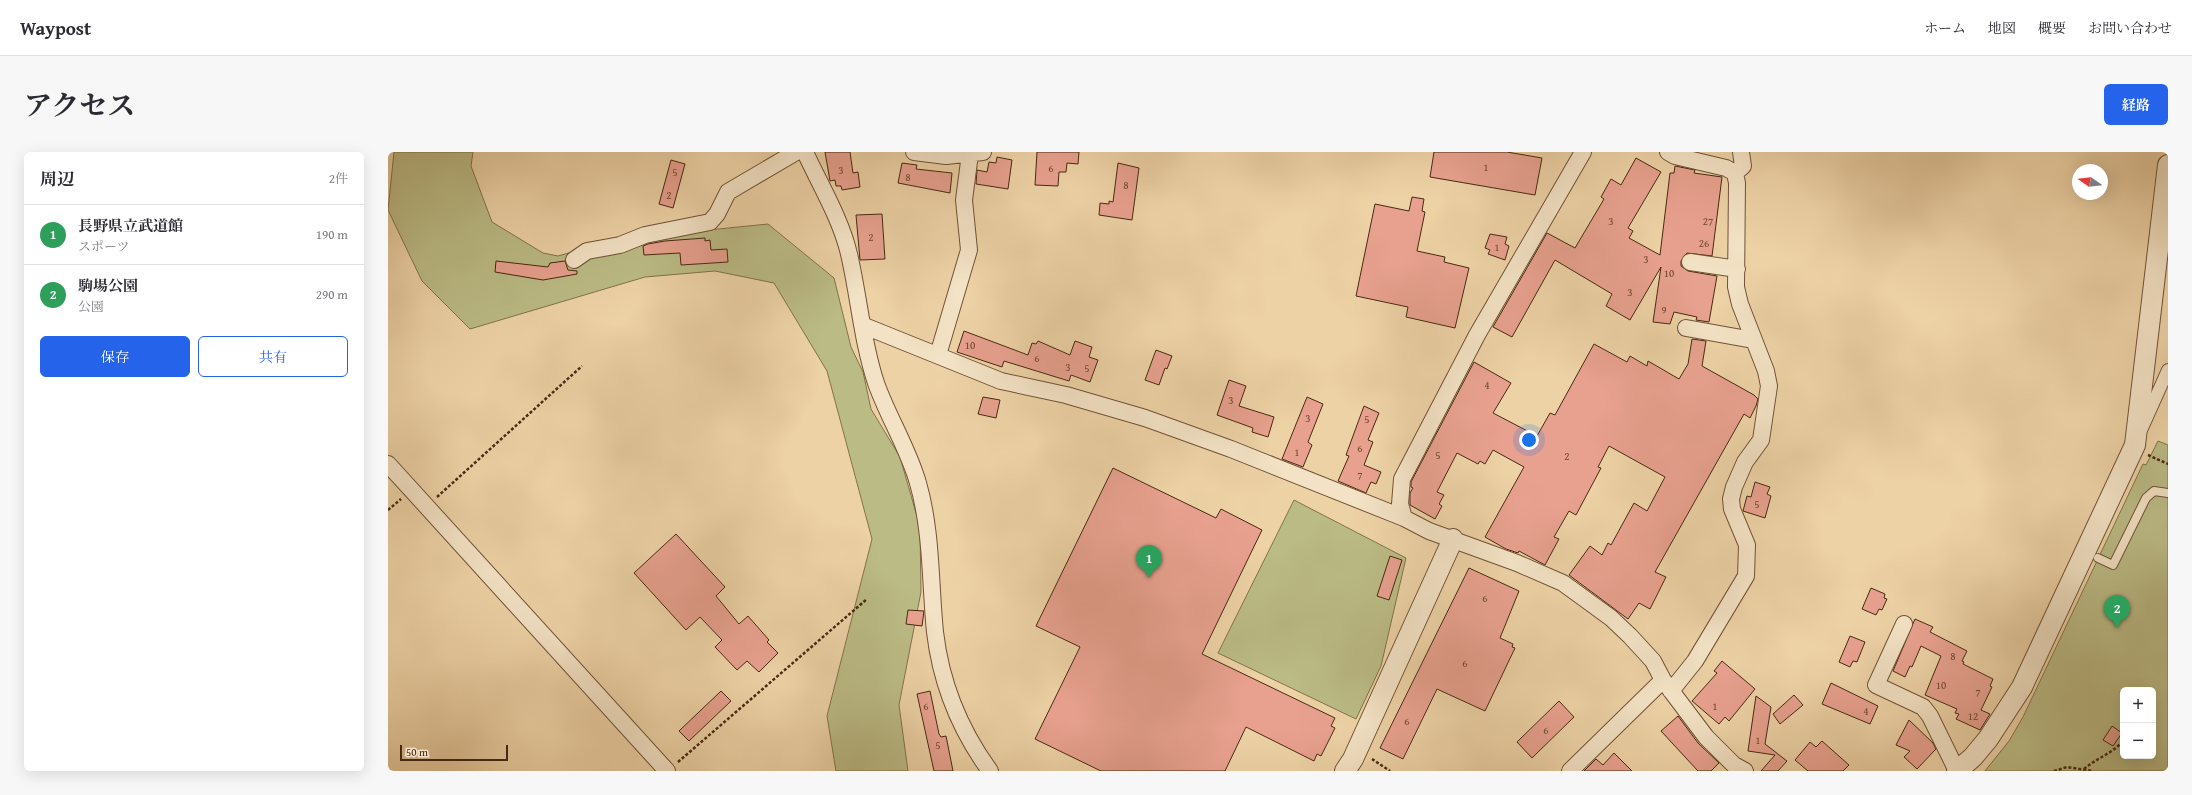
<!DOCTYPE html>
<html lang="ja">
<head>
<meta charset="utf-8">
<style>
	:root { --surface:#fff; --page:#f7f7f7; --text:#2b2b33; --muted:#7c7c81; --line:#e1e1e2; --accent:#2563eb }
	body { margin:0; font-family:"Gentium Book Plus","Noto Serif JP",serif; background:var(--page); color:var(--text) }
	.controls { position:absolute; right:12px; bottom:12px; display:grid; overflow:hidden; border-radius:6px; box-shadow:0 4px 16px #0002 }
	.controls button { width:36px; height:36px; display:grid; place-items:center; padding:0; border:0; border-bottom:1px solid var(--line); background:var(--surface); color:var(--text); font:20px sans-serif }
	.compass { position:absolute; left:1684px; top:12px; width:36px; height:36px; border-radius:50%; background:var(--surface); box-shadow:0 4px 16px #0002; rotate:284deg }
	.scale { position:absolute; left:12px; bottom:10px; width:108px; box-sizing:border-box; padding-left:4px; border:2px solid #482911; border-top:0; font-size:11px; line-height:14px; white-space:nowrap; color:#482911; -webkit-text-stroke:3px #f3e2c5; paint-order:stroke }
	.you { position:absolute; left:1141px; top:288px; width:14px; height:14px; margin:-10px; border:3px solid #fff; border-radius:50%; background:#1a73e8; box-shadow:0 0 0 6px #1a73e833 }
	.badge { display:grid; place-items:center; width:26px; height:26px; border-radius:50%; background:var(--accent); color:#fff; font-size:13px; font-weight:700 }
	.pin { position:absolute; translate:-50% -33px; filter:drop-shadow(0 1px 2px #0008) }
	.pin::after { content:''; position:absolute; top:21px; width:14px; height:12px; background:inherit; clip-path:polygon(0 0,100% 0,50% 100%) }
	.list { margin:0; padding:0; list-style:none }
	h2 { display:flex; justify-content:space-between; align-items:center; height:52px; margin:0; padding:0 16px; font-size:17px }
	h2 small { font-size:13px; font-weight:400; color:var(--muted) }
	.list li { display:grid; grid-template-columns:26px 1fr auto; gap:12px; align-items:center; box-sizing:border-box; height:60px; padding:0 16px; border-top:1px solid var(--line) }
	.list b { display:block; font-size:15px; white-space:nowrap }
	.list p { margin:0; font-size:13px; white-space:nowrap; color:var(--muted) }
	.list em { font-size:13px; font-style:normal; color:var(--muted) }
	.actions { display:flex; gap:8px; padding:12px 16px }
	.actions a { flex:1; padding:9px 0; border:1px solid var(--accent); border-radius:6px; text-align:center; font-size:14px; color:var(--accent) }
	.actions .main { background:var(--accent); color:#fff }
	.map { position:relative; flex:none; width:1780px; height:619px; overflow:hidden; border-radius:6px }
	header { display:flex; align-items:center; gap:24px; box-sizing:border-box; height:56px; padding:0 20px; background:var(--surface); border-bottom:1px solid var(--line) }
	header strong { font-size:19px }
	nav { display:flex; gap:22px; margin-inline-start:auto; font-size:14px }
	.intro { display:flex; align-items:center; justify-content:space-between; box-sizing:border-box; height:96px; padding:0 24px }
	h1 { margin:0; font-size:28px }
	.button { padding:10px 18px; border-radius:6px; background:var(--accent); color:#fff; font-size:14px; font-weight:700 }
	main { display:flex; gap:24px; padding:0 24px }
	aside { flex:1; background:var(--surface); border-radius:6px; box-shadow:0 4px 16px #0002 }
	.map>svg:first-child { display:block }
	.green { fill:#bbbb85; stroke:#82724b; fill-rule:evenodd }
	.building { fill:#e8a18f; stroke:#482911 }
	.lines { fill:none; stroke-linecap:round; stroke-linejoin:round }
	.service-casing { stroke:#715336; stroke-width:10 }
	.pedestrian-casing { stroke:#715336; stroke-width:14 }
	.minor-casing { stroke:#715336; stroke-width:18 }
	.tertiary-casing { stroke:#715336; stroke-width:22 }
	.path { stroke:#482911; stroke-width:2.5; stroke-dasharray:3 2; stroke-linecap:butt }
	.service { stroke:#f3e2c5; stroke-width:8 }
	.pedestrian { stroke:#f3e2c5; stroke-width:12 }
	.minor { stroke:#f3e2c5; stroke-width:16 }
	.tertiary { stroke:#f3e2c5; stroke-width:20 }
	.labels { text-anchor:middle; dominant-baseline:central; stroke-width:3; stroke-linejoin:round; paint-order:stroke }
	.number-label { font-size:11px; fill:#704730 }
</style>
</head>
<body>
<header>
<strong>Waypost</strong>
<nav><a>ホーム</a><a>地図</a><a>概要</a><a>お問い合わせ</a></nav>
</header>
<div class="intro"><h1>アクセス</h1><a class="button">経路</a></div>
<main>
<aside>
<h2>周辺<small>2件</small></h2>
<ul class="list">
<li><span class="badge" style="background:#2e9e5b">1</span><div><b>長野県立武道館</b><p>スポーツ</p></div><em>190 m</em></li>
<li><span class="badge" style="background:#2e9e5b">2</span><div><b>駒場公園</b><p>公園</p></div><em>290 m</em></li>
</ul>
<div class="actions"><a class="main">保存</a><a>共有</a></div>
</aside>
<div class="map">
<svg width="1780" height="619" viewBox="0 0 1780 619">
	<rect width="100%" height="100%" fill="#edd2a6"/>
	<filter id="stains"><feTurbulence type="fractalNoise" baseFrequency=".005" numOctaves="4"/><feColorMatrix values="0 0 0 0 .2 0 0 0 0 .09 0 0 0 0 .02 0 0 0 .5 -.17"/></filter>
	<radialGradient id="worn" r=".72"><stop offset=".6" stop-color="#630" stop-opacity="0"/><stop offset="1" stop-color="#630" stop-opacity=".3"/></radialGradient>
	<!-- green -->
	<path class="green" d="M6,0H85L83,14L104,70L155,101L170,104L231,87L380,72L446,126L463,195L475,220L483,257L512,305L532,375L533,440L511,553L520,619H448L439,564L484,387L439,219L386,131L327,119L257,125L82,177L34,129L0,58Z
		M1770,289L1780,293V619H1597L1621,589L1635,565L1755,312L1758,313ZM1735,538H1765V604H1735Z
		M906,348L1018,406L993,514L968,567L830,501Z"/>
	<!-- building -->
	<path class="building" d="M437,0H462L465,21L470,20L472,35L454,38L453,34H448L447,28L442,29Z
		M649,0H691L690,12L679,11L678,20H671L670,34L647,33Z
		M1046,0H1119L1154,6L1147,43L1042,25Z
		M609,5L624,8L620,37L588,32L589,18L599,20L601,10L608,11Z
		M1248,6L1273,20L1240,76L1245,79L1241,86L1272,103L1282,21H1286L1287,14L1307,18L1306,21L1334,25L1324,104L1299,101L1293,109V114L1300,119L1329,124L1321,170L1308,168L1309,165L1286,160L1282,172L1265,170L1273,115L1242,168L1218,154L1224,142L1167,108L1124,185L1105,175L1159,81L1187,96L1216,47L1213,45L1223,27L1233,33Z
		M283,8L297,12L285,56L271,52Z
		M514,11L529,13L528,17L564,21L562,41L510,31Z
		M730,11L751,16L744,68L711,63L712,51L721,52V49L725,50Z
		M1024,45L1036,47L1034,59L1037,60L1029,99L1057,105L1056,110L1081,116L1067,176L1018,165L1020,155L968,144L987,52L1021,59Z
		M494,62L497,107L472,108L468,63Z
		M1102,82L1119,85L1117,92L1121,94L1117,108L1100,102L1102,98L1097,96Z
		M317,86V89L322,88L323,98L339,97L340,110L293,113L292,101L256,103L255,94L260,92L277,89Z
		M108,109L160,115L162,111L177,109L180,118L189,119V122L155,128L107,120Z
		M576,179L640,203L644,191L648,192L650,189L682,203L687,189L704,195L701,205L710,208L702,230L683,223L681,229L616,209L614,215L569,200Z
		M1304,187L1318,189L1314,214L1366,243L1370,247L1368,254L1362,266L1356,262L1267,420L1278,425L1262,457L1251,451L1240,467L1181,423L1202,394L1214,403L1220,391L1223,393L1246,351L1259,359L1277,325L1221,294L1210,315L1213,316L1188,363L1181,359L1166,385L1171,387L1157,413L1131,399L1130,401L1118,397L1097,385L1136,315L1105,298L1097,312L1092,309L1090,312L1069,301L1049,340L1056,343L1051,352L1054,354L1047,367L1022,353V341L1025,336L1023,335V330L1086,210L1123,231L1105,261L1149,284L1162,261L1167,263L1206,192L1239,210L1242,204L1259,214L1260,209L1291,227L1300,212Z
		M768,198L784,204L779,217L777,216L771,233L757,228Z
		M841,228L858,234L851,254L886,265L880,285L864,280L865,276L829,263Z
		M595,245L612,248L608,266L590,262Z
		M919,245L935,252L920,290L924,293L915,315L894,307Z
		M976,254L991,261L980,288L985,290L976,313L993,320L988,332L983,330L978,341L950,329L961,304L958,303Z
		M725,316L828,366L833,357L874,378L814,502L947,566L943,574L947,576L933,604L929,602L926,609L858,575L837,619H713L647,587L692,495L648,474Z
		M1367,330L1382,335L1379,342L1383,344L1377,366L1355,359L1359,344L1363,345Z
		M288,382L337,435L328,444L351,472L360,464L381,488L379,490L390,501L371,520L359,509L349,518L327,495L334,488L312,465L298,478L246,421Z
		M1002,404L1014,408L1001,448L989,444Z
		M1081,416L1131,439L1112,486L1125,492L1124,495L1127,496L1097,559L1049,537L1015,607L992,596Z
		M1483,436L1497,442L1496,446L1499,447L1494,458L1491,457L1488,463L1474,457Z
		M520,458L536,459L534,474L518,472Z
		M1527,467L1545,475L1542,480L1579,499L1574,509L1576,510L1575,512L1605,527L1602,534L1604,535L1593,558L1602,562L1592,578L1568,567L1571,562L1567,561L1569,557L1537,543L1553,504L1533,494L1524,515L1522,514L1517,525L1505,519Z
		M1462,484L1477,490L1469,510L1465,509L1462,515L1451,510Z
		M1334,509L1367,537L1341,569L1337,565L1331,572L1304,549L1329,521L1326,519Z
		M1443,531L1490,554L1482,572L1434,552Z
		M333,539L343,549L301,589L291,579Z
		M542,539L551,582L553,585L558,584L565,619H546L529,542Z
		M1406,543L1415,553L1392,572L1385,562Z
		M1368,544L1383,555L1377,592L1399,609L1390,619H1373L1387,603L1360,599Z
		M1171,549L1186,565L1144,606L1129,590Z
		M1290,564L1310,591L1331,611L1323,619H1310L1273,579Z
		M1521,568L1545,591L1548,597L1529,617L1516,605L1522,599L1508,593Z
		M1724,574L1734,581L1725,594L1715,588Z
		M1434,589L1461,613L1455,619H1420L1407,608L1422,590L1428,595Z
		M1226,601L1244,619H1196L1208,607L1215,613Z"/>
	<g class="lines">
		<defs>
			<path id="service" d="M1710,406L1725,413L1758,346L1766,339L1780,341"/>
			<path id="pedestrian" d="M1754,276L1780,218"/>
			<path id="minor" d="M417,0C432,33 453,67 461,102C471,145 474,189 488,231C500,265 520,296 530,331C544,380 542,430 547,480C553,531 572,578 602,619
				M526,0L558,4L595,0
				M1280,0L1287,4L1338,16L1347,21L1349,31L1348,135L1352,152L1378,219L1381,234L1373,288L1357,310L1346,335L1343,347L1344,357L1359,393L1358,424L1307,509L1283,539
				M1347,21L1355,14L1353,0
				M186,108L199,99L232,93L257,83L322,70L329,62L340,40L408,0
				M1302,110L1349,117
				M474,173L613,229L678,243L757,266L843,297L1016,366L1041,379L1129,411L1175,431L1223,466L1242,484L1265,509L1275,528L1318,585L1346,613L1357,619
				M1298,176L1365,188
				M550,203L581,98L576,48L582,2
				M0,312L279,619
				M1016,366L1012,352L1014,327L1089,183L1195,0
				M1516,472L1488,533L1535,555L1542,564L1569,619
				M1182,619L1275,528"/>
			<path id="tertiary" d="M957,619L965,607L1065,387
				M1569,619L1585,605L1600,587L1634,535L1747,293L1780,13"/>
		</defs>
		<!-- service casing -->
		<use href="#service" class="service-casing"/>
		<!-- pedestrian casing -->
		<use href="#pedestrian" class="pedestrian-casing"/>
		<!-- minor casing -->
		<use href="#minor" class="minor-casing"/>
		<!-- tertiary casing -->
		<use href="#tertiary" class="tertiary-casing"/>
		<!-- path -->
		<path class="path" d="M1760,303L1780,312
			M49,345L194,214
			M0,358L13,347
			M1733,539L1735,556
			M984,607L1002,619
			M290,610L479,447
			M1696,617C1709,606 1725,601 1735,589
			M1666,619L1679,615L1705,619"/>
		<!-- service -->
		<use href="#service" class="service"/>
		<!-- pedestrian -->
		<use href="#pedestrian" class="pedestrian"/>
		<!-- minor -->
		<use href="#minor" class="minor"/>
		<!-- tertiary -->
		<use href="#tertiary" class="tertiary"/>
	</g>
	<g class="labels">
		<!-- number labels -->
		<g class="number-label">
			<text x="1098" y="15">1</text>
			<text x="663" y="16">6</text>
			<text x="453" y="18">3</text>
			<text x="287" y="20">5</text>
			<text x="520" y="25">8</text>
			<text x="738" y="33">8</text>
			<text x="281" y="43">2</text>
			<text x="1223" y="69">3</text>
			<text x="1320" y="69">27</text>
			<text x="483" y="85">2</text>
			<text x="1316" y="91">26</text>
			<text x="1109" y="95">1</text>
			<text x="1258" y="107">3</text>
			<text x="1281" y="121">10</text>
			<text x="1242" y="140">3</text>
			<text x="1276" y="158">9</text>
			<text x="582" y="193">10</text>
			<text x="649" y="206">6</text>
			<text x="680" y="215">3</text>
			<text x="699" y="216">5</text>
			<text x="1099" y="233">4</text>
			<text x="843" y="248">3</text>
			<text x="920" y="266">3</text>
			<text x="979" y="267">5</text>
			<text x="972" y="296">6</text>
			<text x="909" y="300">1</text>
			<text x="1050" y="303">5</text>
			<text x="1179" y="304">2</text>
			<text x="972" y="323">7</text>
			<text x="1369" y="352">5</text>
			<text x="1097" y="446">6</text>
			<text x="1565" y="504">8</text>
			<text x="1077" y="511">6</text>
			<text x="1553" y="533">10</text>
			<text x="1590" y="540">7</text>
			<text x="538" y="554">6</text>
			<text x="1327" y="554">1</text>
			<text x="1478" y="559">4</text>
			<text x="1585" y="564">12</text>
			<text x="1019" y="569">6</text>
			<text x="1158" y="578">6</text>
			<text x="1370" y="588">1</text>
			<text x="550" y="593">5</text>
		</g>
	</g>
	<rect width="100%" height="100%" filter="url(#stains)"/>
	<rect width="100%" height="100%" fill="url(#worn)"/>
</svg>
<div class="controls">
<button>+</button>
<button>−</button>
</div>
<svg class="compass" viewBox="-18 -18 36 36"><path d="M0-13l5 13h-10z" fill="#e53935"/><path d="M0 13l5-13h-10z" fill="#7c7c81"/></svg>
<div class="scale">50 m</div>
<div class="you"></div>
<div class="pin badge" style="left:761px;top:426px;background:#2e9e5b">1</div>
<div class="pin badge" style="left:1729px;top:476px;background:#2e9e5b">2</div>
</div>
</main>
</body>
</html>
